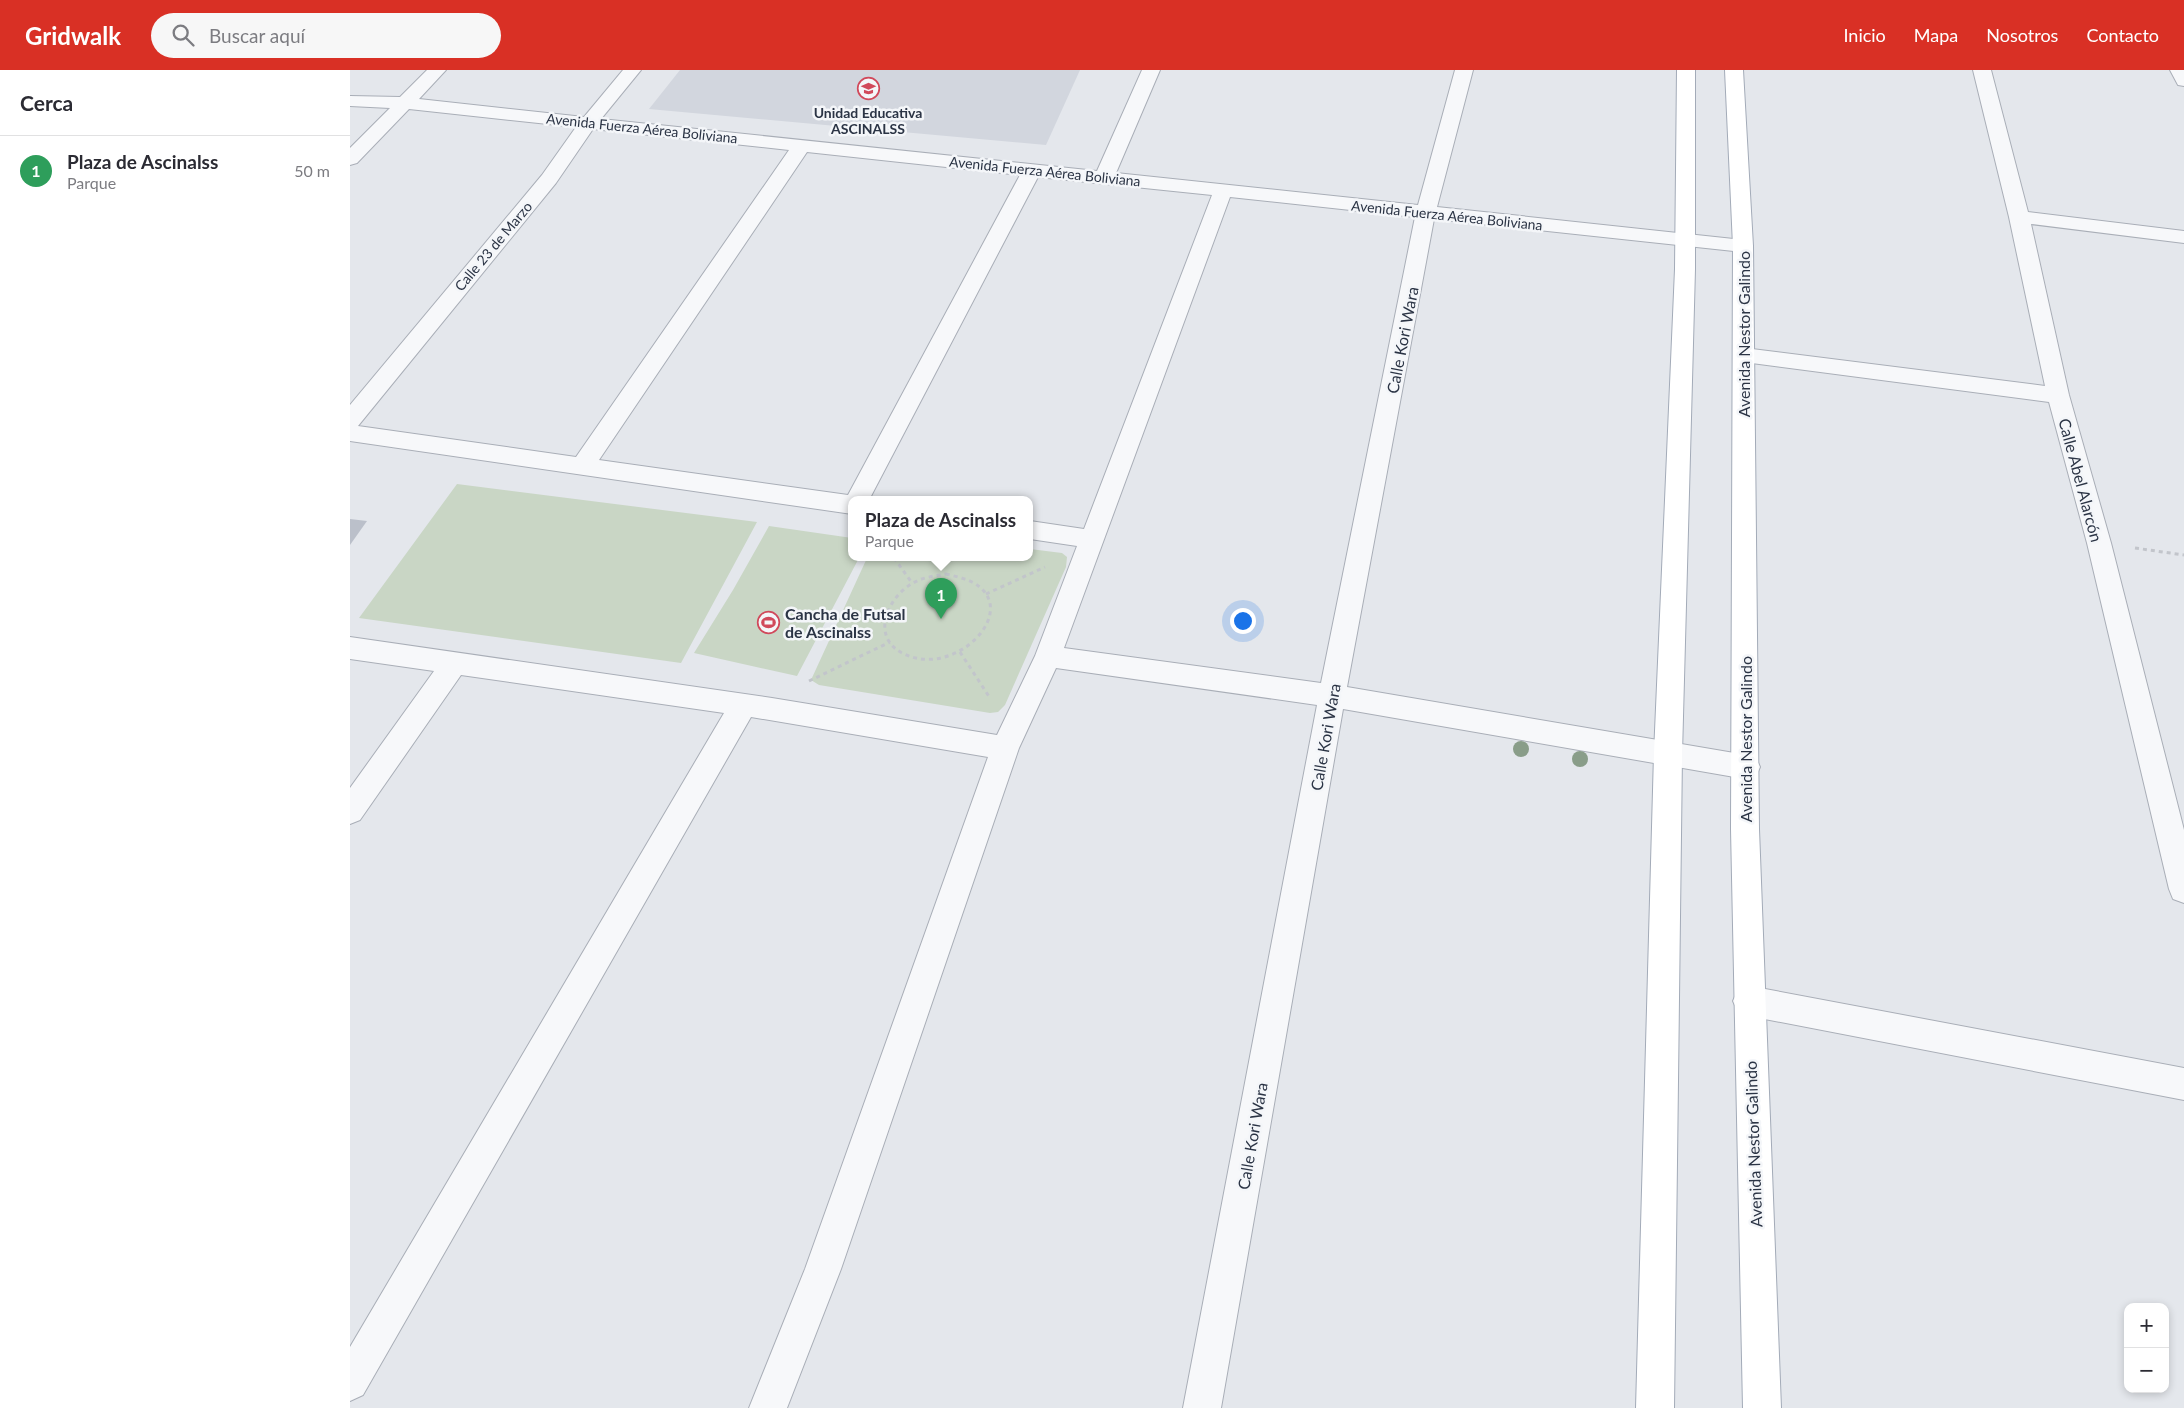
<!DOCTYPE html>
<html lang="es">
<head>
<meta charset="utf-8">
<style>
	:root { --surface:#fff; --page:#f7f7f7; --text:#2b2b33; --muted:#7c7c81; --line:#e1e1e2; --accent:#d93025 }
	body { margin:0; font-family:Lato,sans-serif; background:var(--page); color:var(--text) }
	.controls { position:absolute; right:15px; bottom:15px; display:grid; overflow:hidden; border-radius:10px; box-shadow:0 2px 8px #0003 }
	.controls button { width:45px; height:45px; display:grid; place-items:center; padding:0; border:0; border-bottom:1px solid var(--line); background:var(--surface); color:var(--text); font:25px sans-serif }
	.you { position:absolute; left:892px; top:550px; width:18px; height:18px; margin:-12px; border:4px solid #fff; border-radius:50%; background:#1a73e8; box-shadow:0 0 0 8px #1a73e833 }
	.badge { display:grid; place-items:center; width:32px; height:32px; border-radius:50%; background:var(--accent); color:#fff; font-size:16px; font-weight:700 }
	.pin { position:absolute; translate:-50% -41px; filter:drop-shadow(0 1px 2px #0008) }
	.pin::after { content:''; position:absolute; top:26px; width:18px; height:15px; background:inherit; clip-path:polygon(0 0,100% 0,50% 100%) }
	.popup { position:absolute; left:498px; top:426px; width:185px; height:65px; box-sizing:border-box; display:grid; place-content:center; border-radius:10px; background:var(--surface); filter:drop-shadow(0 1px 4px #0005); font-size:16px; white-space:nowrap; color:var(--muted) }
	.popup b { font-size:19px; color:var(--text) }
	.popup::after { content:''; position:absolute; left:50%; top:100%; margin-left:-10px; border:10px solid transparent; border-top-color:var(--surface) }
	.list { margin:0; padding:0; list-style:none }
	h2 { display:flex; justify-content:space-between; align-items:center; height:65px; margin:0; padding:0 20px; font-size:21px }
	h2 small { font-size:16px; font-weight:400; color:var(--muted) }
	.list li { display:grid; grid-template-columns:32px 1fr auto; gap:15px; align-items:center; box-sizing:border-box; height:70px; padding:0 20px; border-top:1px solid var(--line) }
	.list b { display:block; font-size:19px; white-space:nowrap }
	.list p { margin:0; font-size:16px; white-space:nowrap; color:var(--muted) }
	.list em { font-size:16px; font-style:normal; color:var(--muted) }
	.icon { flex:none; width:28px; height:28px; fill:none; stroke:currentColor; stroke-width:2; stroke-linecap:round; stroke-linejoin:round }
	.map { position:relative; flex:none; width:1834px; height:1338px; overflow:hidden }
	header { display:flex; align-items:center; gap:30px; box-sizing:border-box; height:70px; padding:0 25px; background:var(--accent); color:#fff }
	header strong { font-size:24px }
	nav { display:flex; gap:28px; margin-inline-start:auto; font-size:18px }
	.search { width:350px; height:45px; background:var(--page); display:flex; align-items:center; gap:12px; box-sizing:border-box; padding:0 18px; border-radius:28px; color:var(--muted); font-size:19px }
	main { display:flex }
	aside { flex:1; background:var(--surface) }
	.map>svg:first-child { display:block }
	.built { fill:#d2d6de }
	.green { fill:#c9d6c5 }
	.building { fill:#bbc0ca }
	.lines { fill:none; stroke-linecap:round; stroke-linejoin:round }
	.minor-casing { stroke:#a9aeb7; stroke-width:2 }
	.major-casing { stroke:#a3abb8; stroke-width:2 }
	.path { stroke:#c2c5cb; stroke-width:3; stroke-dasharray:4 4; stroke-linecap:butt }
	.minor { fill:#f7f8fa; fill-rule:evenodd }
	.major { fill:#fff; fill-rule:evenodd }
	.tree { fill:#899d89 }
	.labels { text-anchor:middle; dominant-baseline:central; stroke-width:5; stroke-linejoin:round; paint-order:stroke }
	.far-poi-label { font-size:14px; font-weight:bold; fill:#2b3445; stroke:#f4f6f9 }
	.far-street-label { font-size:14px; fill:#2b3445; stroke:#f4f6f9 }
	.street-label { font-size:16px; fill:#2b3445; stroke:#f4f6f9 }
	.poi-label { font-size:16px; font-weight:bold; fill:#2b3445; stroke:#f4f6f9; text-anchor:start }
</style>
</head>
<body>
<header>
<strong>Gridwalk</strong>
<div class="search"><svg class="icon" aria-label="search" viewBox="0 0 24 24"><circle cx="10" cy="10" r="6"/><path d="M15 15l6 6"/></svg>Buscar aquí</div>
<nav><a>Inicio</a><a>Mapa</a><a>Nosotros</a><a>Contacto</a></nav>
</header>
<main>
<aside>
<h2>Cerca<small></small></h2>
<ul class="list">
<li><span class="badge" style="background:#2e9e5b">1</span><div><b>Plaza de Ascinalss</b><p>Parque</p></div><em>50 m</em></li>
</ul>
</aside>
<div class="map">
<svg width="1834" height="1338" viewBox="0 0 1834 1338">
	<rect width="100%" height="100%" fill="#e4e7ec"/>
	<!-- built -->
	<path class="built" d="M330,0H730L696,75L299,39Z"/>
	<!-- green -->
	<path class="green" d="M107,414L407,452L331,593L9,548Z
		M419,456L502,468V488H509L447,606L344,583L383,520Z
		M680,479L712,483L717,487L716,497L655,635L648,642L640,643L469,615L461,610L517,488H680Z"/>
	<!-- building -->
	<path class="building" d="M0,449L17,451L0,475Z"/>
	<g class="lines">
		<defs>
			<path id="minor" d="M77,0H96L69,29L234,47L273,0H291L251,49L747,101L792,0H810L766,103L1068,135L1105,0H1123L1087,137L1393,170L1400,172L1403,176L1400,180L1393,182L1084,149L997,617L1396,685L1406,688L1410,697L1406,706L1396,709L993,639L871,1338H833L967,635L706,598L669,678L491,1199L437,1338H399L455,1199L638,687L401,647L13,1325L0,1331V1277L374,643L111,605L10,750L0,754V718L84,601L0,589V567L422,628L647,665L685,586L727,476L680,469V451L734,459L862,125L688,107L519,430H502V444L0,371V335L192,105L226,57L59,39L7,93L0,95V78L40,38L0,36V26L50,27ZM243,59L439,80L226,387L8,356L206,113ZM457,82L670,105L498,425L249,390ZM880,127L1065,147L971,613L714,578Z
				M1623,0H1641L1678,142L1834,161V173L1681,154L1719,325L1761,473L1834,760V833L1823,829L1819,819L1737,473L1699,332L1394,292L1386,290L1383,285L1386,280L1394,278L1695,316L1659,147Z
				M1820,0H1834V16L1828,15Z
				M1399,916L1834,998V1030L1399,946L1388,942L1383,931L1388,920Z"/>
			<path id="major" d="M1327,0H1345V199L1332,684L1324,1338H1286L1304,684L1325,199Z
				M1375,0H1393L1403,176L1409,759L1431,1338H1393L1381,759L1383,176Z"/>
		</defs>
		<!-- minor casing -->
		<use href="#minor" class="minor-casing"/>
		<!-- major casing -->
		<use href="#major" class="major-casing"/>
		<!-- path -->
		<path class="path" d="M1785,478L1834,485
			M544,488L562,513
			M596,504C604,506 614,508 622,512C674,539 605,611 552,583C520,566 538,527 563,513C573,507 585,506 596,504Z
			M636,524L695,497
			M610,582L640,628
			M459,611L540,572"/>
		<!-- minor -->
		<use href="#minor" class="minor"/>
		<!-- major -->
		<use href="#major" class="major"/>
	</g>
	<!-- trees -->
	<g class="tree">
		<circle cx="1171" cy="679" r="8"/>
		<circle cx="1230" cy="689" r="8"/>
	</g>
	<!-- icons -->
	<defs>
		<symbol id="school-ring" viewBox="-11 -11 22 22"><circle r="9.5" fill="#f4f6f9" stroke="#d1495b" stroke-width="1.5"/><path d="M0-5L7-2L0 1L-7-2ZM-4 1L0 2.5L4 1V4Q0 6-4 4Z" fill="#d1495b"/></symbol>
		<symbol id="stadium-ring" viewBox="-11 -11 22 22"><circle r="9.5" fill="#f4f6f9" stroke="#d1495b" stroke-width="1.5"/><path d="M0-5a6.5 5 0 1 0 0 10a6.5 5 0 1 0 0-10ZM-3.5-1.8h7v3.6h-7Z" fill="#d1495b"/></symbol>
	</defs>
	<g fill-rule="evenodd">
		<use href="#school-ring" x="506" y="6" width="25" height="25"/>
		<use href="#stadium-ring" x="406" y="540" width="25" height="25"/>
	</g>
	<g class="labels">
		<!-- far-poi labels -->
		<g class="far-poi-label">
			<text x="518" y="42">Unidad Educativa<tspan x="518" dy="16">ASCINALSS</tspan></text>
		</g>
		<!-- far-street labels -->
		<g class="far-street-label">
			<text transform="translate(292 58) rotate(6)">Avenida Fuerza Aérea Boliviana</text>
			<text transform="translate(695 101) rotate(6)">Avenida Fuerza Aérea Boliviana</text>
			<text transform="translate(1097 145) rotate(6)">Avenida Fuerza Aérea Boliviana</text>
			<text transform="translate(143 176) rotate(-50)">Calle 23 de Marzo</text>
		</g>
		<!-- street labels -->
		<g class="street-label">
			<text transform="translate(1393 264) rotate(-90)">Avenida Nestor Galindo</text>
			<text transform="translate(1052 270) rotate(-79)">Calle Kori Wara</text>
			<text transform="translate(1731 410) rotate(75)">Calle Abel Alarcón</text>
			<text transform="translate(975 667) rotate(-80)">Calle Kori Wara</text>
			<text transform="translate(1395 669) rotate(-90)">Avenida Nestor Galindo</text>
			<text transform="translate(902 1066) rotate(-80)">Calle Kori Wara</text>
			<text transform="translate(1403 1074) rotate(-92)">Avenida Nestor Galindo</text>
		</g>
		<!-- poi labels -->
		<g class="poi-label">
			<text x="435" y="543">Cancha de Futsal<tspan x="435" dy="18">de Ascinalss</tspan></text>
		</g>
	</g>
</svg>
<div class="controls">
<button>+</button>
<button>−</button>
</div>
<div class="you"></div>
<div class="pin badge" style="left:591px;top:549px;background:#2e9e5b">1</div>
<div class="popup"><b>Plaza de Ascinalss</b>Parque</div>
</div>
</main>
</body>
</html>
